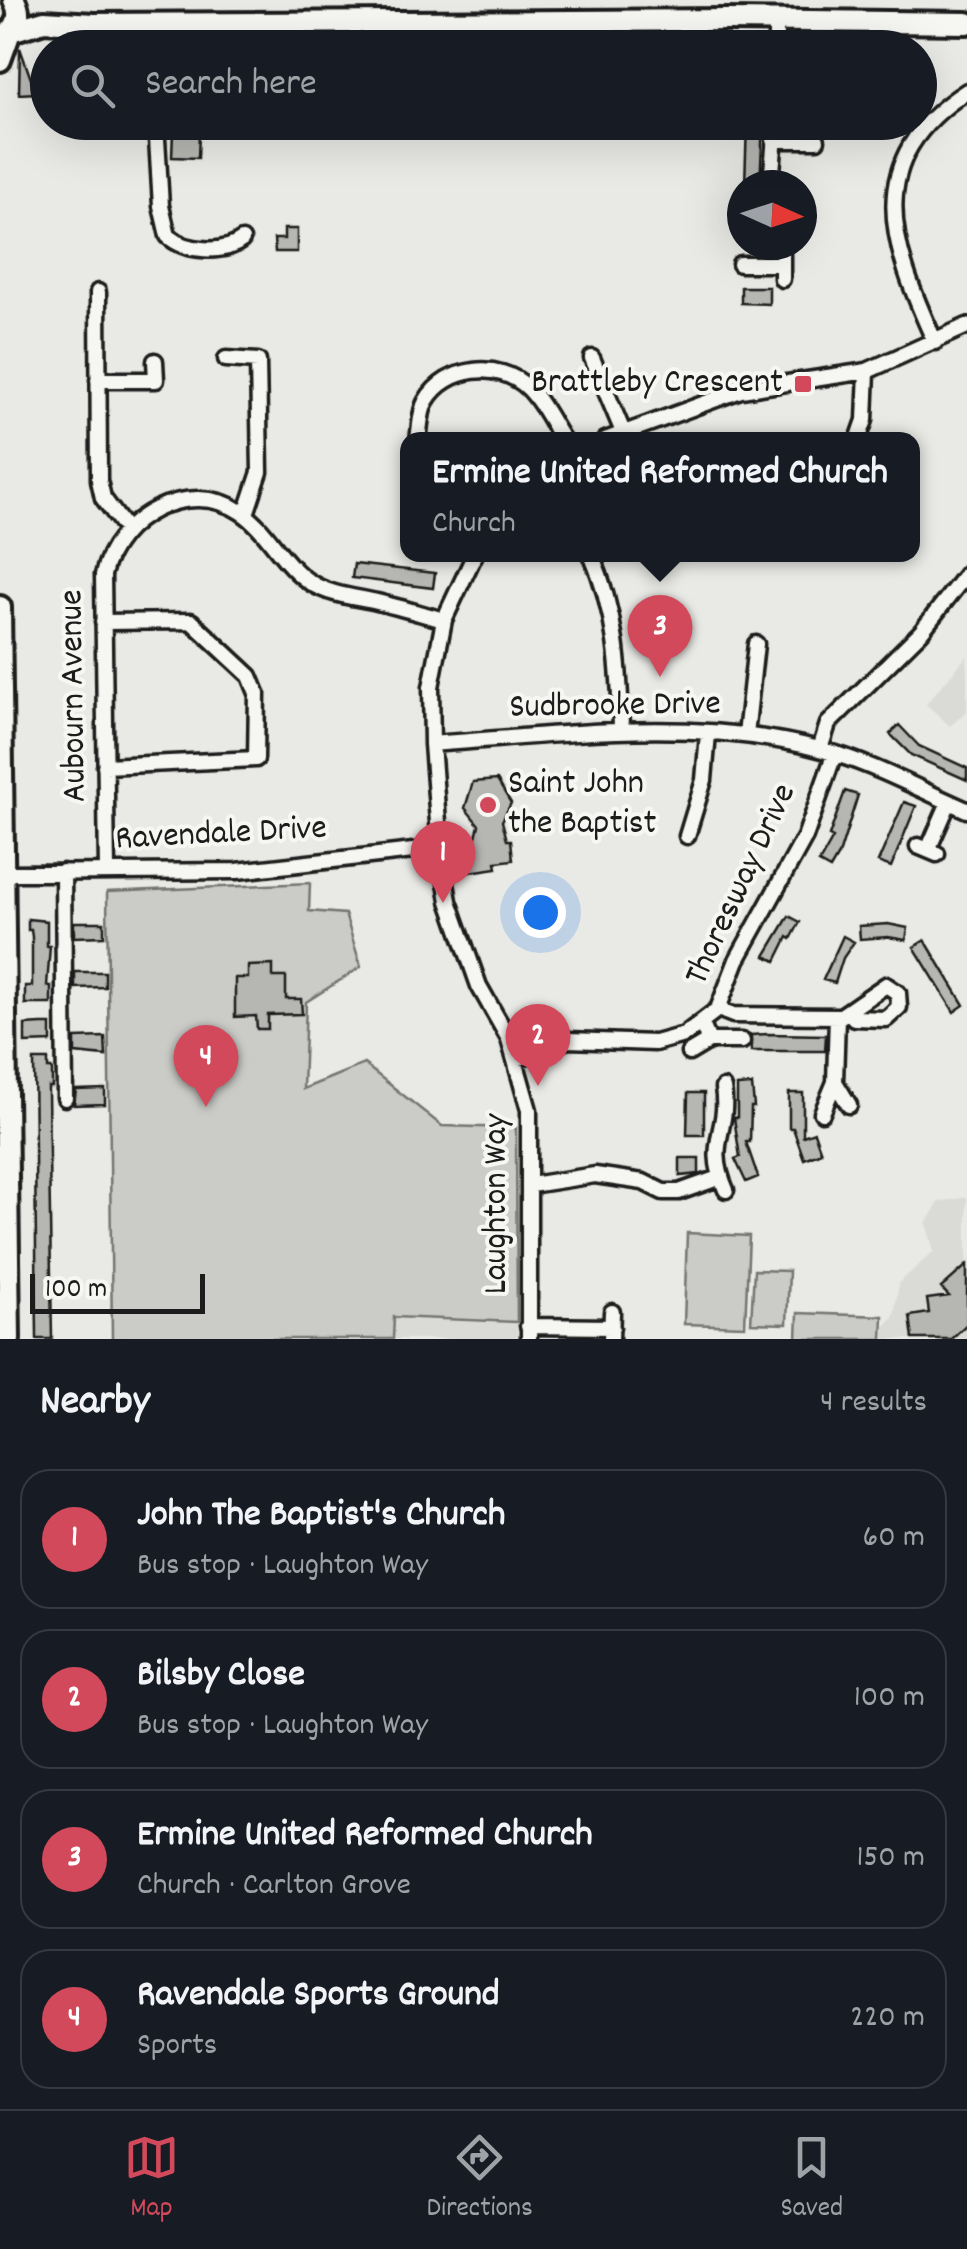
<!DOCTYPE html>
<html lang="en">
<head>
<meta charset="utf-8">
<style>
	:root { --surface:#171b24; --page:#242831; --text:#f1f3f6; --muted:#9ea1a6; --line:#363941; --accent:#d1495b }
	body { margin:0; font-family:Dekko,sans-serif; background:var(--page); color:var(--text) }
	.compass { position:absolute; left:727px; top:170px; width:90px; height:90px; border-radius:50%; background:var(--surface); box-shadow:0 10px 40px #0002; rotate:93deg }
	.scale { position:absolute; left:30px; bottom:25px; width:175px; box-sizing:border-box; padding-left:10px; border:5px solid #1c1c1c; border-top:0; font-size:28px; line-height:35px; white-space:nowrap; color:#1c1c1c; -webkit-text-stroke:8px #f6f6f2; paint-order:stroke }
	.you { position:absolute; left:540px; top:912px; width:35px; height:35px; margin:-25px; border:8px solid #fff; border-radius:50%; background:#1a73e8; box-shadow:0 0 0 15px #1a73e833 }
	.badge { display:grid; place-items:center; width:65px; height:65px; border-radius:50%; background:var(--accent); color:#fff; font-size:32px; font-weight:700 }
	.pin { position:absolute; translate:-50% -82px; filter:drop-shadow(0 2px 5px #0008) }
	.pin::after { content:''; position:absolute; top:52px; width:35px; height:30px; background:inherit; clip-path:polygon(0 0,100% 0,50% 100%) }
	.popup { position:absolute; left:400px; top:432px; width:520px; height:130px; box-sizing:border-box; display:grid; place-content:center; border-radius:20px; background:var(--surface); filter:drop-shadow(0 2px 8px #0005); font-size:32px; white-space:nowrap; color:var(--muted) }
	.popup b { font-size:38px; color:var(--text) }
	.popup::after { content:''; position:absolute; left:50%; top:100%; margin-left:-20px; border:20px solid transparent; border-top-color:var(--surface) }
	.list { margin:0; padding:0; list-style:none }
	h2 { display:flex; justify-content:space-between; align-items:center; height:130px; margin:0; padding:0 40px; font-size:42px }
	h2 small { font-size:32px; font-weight:400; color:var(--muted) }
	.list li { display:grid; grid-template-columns:65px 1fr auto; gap:30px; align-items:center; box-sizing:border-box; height:140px; margin:0 20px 20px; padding:0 20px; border:2px solid var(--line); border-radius:30px }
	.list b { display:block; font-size:38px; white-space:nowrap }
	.list p { margin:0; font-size:32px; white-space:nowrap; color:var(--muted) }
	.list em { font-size:32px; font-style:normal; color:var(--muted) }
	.icon { flex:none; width:55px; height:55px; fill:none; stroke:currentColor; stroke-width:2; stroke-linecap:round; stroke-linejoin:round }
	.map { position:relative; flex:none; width:967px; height:1339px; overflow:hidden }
	.search { position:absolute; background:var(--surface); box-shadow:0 10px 40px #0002; left:30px; right:30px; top:30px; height:110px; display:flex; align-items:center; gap:25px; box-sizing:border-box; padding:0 35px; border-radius:55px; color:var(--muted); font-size:38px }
	.sheet { height:770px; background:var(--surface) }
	nav { display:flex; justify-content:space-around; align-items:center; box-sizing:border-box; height:140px; border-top:2px solid var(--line); background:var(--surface); font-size:28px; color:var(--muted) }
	nav a { display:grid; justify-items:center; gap:5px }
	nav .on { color:var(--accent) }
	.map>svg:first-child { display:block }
	.built { fill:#dadad6 }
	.green { fill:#cbcbc7; stroke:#747472; stroke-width:2.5 }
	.building { fill:#b6b6b3; stroke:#1c1c1c; stroke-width:2.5 }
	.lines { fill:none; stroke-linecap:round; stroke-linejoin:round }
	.minor-casing { stroke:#1c1c1c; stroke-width:21 }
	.secondary-casing { stroke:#1c1c1c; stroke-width:28 }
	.minor { stroke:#f6f6f2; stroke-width:14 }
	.secondary { stroke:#f6f6f2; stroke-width:20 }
	.poi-dot { fill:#d1495b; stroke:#f6f6f2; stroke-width:4 }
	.labels { text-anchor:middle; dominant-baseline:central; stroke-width:8; stroke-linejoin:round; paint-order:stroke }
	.poi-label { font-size:35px; fill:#1c1c1c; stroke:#f6f6f2; text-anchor:end }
	.street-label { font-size:35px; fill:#1c1c1c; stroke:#f6f6f2 }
</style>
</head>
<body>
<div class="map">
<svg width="967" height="1339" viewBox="0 0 967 1339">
	<rect width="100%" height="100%" fill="#e9e9e5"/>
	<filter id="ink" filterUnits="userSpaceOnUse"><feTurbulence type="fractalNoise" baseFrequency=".01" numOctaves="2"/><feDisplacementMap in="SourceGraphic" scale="20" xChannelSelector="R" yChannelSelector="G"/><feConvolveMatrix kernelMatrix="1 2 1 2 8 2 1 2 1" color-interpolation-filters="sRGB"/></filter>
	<g filter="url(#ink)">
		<!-- built -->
		<path class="built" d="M967,656V711L950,726L926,704Z
			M967,1197V1339H884V1327L894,1316L899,1283L934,1251L926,1223L939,1202Z
			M393,1317L517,1322V1339H393Z"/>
		<!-- green -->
		<path class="green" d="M310,883L309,911L345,914L361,967L306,1002L303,1089L364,1064L442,1126L516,1128L517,1322L394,1317L393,1339H112L107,892Z
			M687,1233L749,1236L745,1326L684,1324Z
			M754,1270L789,1271L787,1324L751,1323Z
			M798,1313L883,1316L882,1339H797Z"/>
		<!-- building -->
		<path class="building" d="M20,48L36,93L19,94Z
			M747,122H763L760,185H745Z
			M173,133H199L198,158L172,157Z
			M284,229H297V252H275L274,239H284Z
			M741,287H769V304L741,303Z
			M354,564L435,573L433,588L352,578Z
			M899,725L919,746L967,768V780L911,755L890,734Z
			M497,780L511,803L502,821L507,840H511L513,860L496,862L497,868L462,873L458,846L474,844L479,825L465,808L473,782Z
			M845,791L858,795L840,852L830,869L819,863L833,838L829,836Z
			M904,802L916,806L891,867L878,862Z
			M789,916L800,922L791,939L788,937L776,961L765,956Z
			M28,919L47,921V946H50L47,986H51V1004H25V986H32V937L31,930H28Z
			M74,922H104V936L74,937Z
			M888,924L908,928L906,940L888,937L860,939L859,926Z
			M843,936L854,942L843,958L835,983L823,980Z
			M925,940L964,1005L954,1012L914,947Z
			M273,965V977H286V999H301L302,1014L268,1015V1029H257L256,1016L235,1017V978H248V966Z
			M75,972H105V987L75,988Z
			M42,1024H51V1042L25,1043V1025Z
			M768,1034L826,1035L825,1051H751V1035Z
			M105,1037L106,1056L75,1053V1038Z
			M34,1060H48V1069H52V1087H48V1093L52,1339H37Z
			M752,1085L754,1107H751L750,1142H746L758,1177L746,1182L735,1159L740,1157L734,1118H737V1086Z
			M105,1089V1104L74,1105L76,1090Z
			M688,1093H704V1135H687Z
			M789,1093H803V1136L814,1132L821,1152L804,1159L793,1128H789Z
			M680,1158H699V1174L680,1176Z
			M967,1265V1324L951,1339H913L910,1316L929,1313L927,1299L949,1296L941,1288Z"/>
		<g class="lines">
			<defs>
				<path id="minor" d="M776,20V48
					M154,23L155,48
					M156,122L161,206L168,236C185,252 224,254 242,240
					M774,140H817
					M771,185L776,122
					M740,264H782
					M782,279V245
					M98,292L99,480L103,498L126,529
					M935,342C891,245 860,160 967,91
					M592,358L623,432
					M226,359L258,361L260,472L246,514
					M98,380H156L155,361
					M418,440C420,428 420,411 426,401C446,366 499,360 528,388C542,401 552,424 563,440
					M605,440L741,390L867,371L967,326
					M858,440L865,420L867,371
					M475,554L444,620L431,687L432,744L440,848L449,901L479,986L509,1039L529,1110V1339
					M591,554C616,611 620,669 621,731
					M103,622L191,621L250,676L257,693L256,759L105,766
					M746,735L756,644
					M432,744C559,735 694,716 819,749C872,763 918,789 967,810
					M820,749L828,724L921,632L967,573
					M687,836L704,780L708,734
					M918,846L937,854
					M928,850L949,802
					M107,871L103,575C115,518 188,477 241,512C268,529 282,565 311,583C330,595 355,597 377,602C399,607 422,614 444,620
					M63,872L65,1098
					M4,873L237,871L440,848
					M718,1009L733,1015L841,1016L886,985L898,993L899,1007L886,1019L854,1018L849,1011
					M701,1022L709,1041H742
					M689,1053L709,1041
					M517,1059L568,1040L655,1043L684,1035L718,1009L737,960L805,837L834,755
					M835,1082L849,1105
					M723,1088C730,1130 705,1143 726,1190
					M822,1113L835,1082L837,1016
					M531,1185L595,1175L643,1182L663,1192H679L721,1177
					M528,1326L612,1327
					M611,1339L612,1312"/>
				<path id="secondary" d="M11,31L44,21L94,24L727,20L967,23
					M4,36C18,28 22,14 14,0
					M0,60L10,32
					M0,607L9,1339"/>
			</defs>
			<!-- minor casing -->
			<use href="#minor" class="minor-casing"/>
			<!-- secondary casing -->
			<use href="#secondary" class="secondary-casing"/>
			<!-- minor -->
			<use href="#minor" class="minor"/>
			<!-- secondary -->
			<use href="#secondary" class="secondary"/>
		</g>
	</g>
	<!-- markers -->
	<g class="poi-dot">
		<rect x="793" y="374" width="20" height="20" rx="5"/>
		<circle cx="488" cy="805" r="10"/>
	</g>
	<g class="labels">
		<!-- poi labels -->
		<g class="poi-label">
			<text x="783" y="384">Brattleby Crescent</text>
			<text x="508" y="785" text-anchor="start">Saint John<tspan x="508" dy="40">the Baptist</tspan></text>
		</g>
		<!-- street labels -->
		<g class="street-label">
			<text transform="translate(75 696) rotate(-91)">Aubourn Avenue</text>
			<text transform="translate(615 707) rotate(-1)">Sudbrooke Drive</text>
			<text transform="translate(221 835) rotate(-3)">Ravendale Drive</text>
			<text transform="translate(742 885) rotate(-65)">Thoresway Drive</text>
			<text transform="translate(498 1204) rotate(-90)">Laughton Way</text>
		</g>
	</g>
</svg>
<svg class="compass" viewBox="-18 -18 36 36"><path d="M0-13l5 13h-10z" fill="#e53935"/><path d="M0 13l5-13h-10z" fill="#9ea1a6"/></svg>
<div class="scale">100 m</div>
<div class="you"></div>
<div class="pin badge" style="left:443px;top:903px">1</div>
<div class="pin badge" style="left:538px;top:1086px">2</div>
<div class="pin badge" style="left:660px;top:677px">3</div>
<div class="popup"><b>Ermine United Reformed Church</b>Church</div>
<div class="pin badge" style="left:206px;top:1107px">4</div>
<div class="search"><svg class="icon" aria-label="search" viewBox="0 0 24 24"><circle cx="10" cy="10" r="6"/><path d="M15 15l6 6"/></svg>Search here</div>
</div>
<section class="sheet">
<h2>Nearby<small>4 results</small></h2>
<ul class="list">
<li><span class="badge">1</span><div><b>John The Baptist's Church</b><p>Bus stop · Laughton Way</p></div><em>60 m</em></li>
<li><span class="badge">2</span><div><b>Bilsby Close</b><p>Bus stop · Laughton Way</p></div><em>100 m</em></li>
<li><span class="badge">3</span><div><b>Ermine United Reformed Church</b><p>Church · Carlton Grove</p></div><em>150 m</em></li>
<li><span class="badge">4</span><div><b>Ravendale Sports Ground</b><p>Sports</p></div><em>220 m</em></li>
</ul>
</section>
<nav>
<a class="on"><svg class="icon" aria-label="map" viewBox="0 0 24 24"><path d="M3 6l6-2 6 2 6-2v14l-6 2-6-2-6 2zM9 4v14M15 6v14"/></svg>Map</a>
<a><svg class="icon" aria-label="directions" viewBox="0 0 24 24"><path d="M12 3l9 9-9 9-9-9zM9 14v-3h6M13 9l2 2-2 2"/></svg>Directions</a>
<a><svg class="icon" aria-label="saved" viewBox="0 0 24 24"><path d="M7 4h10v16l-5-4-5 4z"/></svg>Saved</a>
</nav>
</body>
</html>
